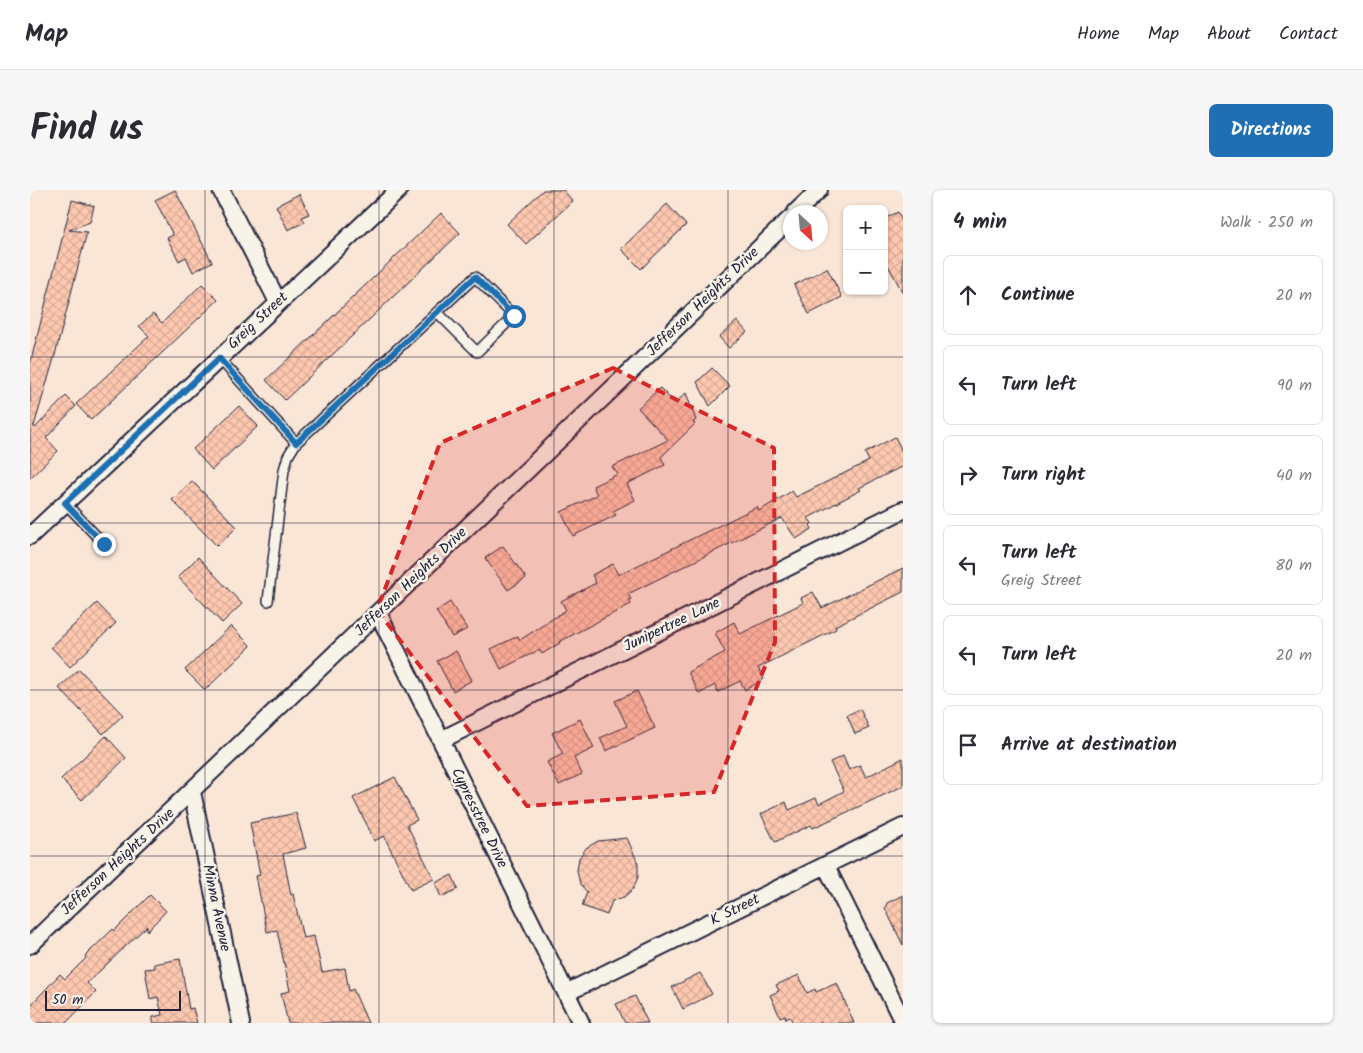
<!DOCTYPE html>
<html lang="en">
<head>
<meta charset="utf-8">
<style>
	:root { --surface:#fff; --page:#f7f7f7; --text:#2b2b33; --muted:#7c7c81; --line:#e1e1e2; --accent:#1f6fb2 }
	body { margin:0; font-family:Kalam,sans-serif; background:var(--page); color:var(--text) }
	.controls { position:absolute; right:15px; top:15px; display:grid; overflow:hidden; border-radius:8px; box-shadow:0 1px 4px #0004 }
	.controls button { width:45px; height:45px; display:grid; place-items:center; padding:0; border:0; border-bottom:1px solid var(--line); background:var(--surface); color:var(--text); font:25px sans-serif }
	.compass { position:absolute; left:753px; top:15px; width:45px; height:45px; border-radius:50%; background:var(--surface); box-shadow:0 1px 4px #0004; rotate:154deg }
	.scale { position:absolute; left:15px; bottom:12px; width:136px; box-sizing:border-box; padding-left:5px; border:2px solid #22223b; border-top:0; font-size:14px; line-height:18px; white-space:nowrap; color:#22223b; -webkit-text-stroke:4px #f7f3e8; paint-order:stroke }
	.stop { position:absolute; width:15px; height:15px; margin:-11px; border:4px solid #1f6fb2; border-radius:50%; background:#fff }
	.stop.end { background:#1f6fb2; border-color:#fff; box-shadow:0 1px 5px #0008 }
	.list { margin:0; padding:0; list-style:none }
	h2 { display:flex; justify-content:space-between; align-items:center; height:65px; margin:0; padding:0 20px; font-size:21px }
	h2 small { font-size:16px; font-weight:400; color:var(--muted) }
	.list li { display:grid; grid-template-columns:32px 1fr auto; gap:15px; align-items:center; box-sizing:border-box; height:80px; margin:0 10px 10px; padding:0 10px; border:1px solid var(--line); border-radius:8px }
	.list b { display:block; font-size:19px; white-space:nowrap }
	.list p { margin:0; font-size:16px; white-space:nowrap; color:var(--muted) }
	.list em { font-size:16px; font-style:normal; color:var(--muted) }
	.icon { flex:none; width:28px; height:28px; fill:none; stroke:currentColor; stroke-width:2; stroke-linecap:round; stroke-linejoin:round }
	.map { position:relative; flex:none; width:873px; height:833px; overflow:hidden; border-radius:8px }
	header { display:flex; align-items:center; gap:30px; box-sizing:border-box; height:70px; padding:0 25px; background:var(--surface); border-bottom:1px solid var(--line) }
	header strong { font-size:24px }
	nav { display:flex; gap:28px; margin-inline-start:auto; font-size:18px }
	.intro { display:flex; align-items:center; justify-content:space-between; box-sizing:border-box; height:120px; padding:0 30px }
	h1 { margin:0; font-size:35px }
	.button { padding:12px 22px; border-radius:8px; background:var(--accent); color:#fff; font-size:18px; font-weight:700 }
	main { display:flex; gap:30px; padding:0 30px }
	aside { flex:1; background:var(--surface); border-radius:8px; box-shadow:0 1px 4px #0004 }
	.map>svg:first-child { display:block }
	.building { fill:url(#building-cross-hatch); stroke:#22223b }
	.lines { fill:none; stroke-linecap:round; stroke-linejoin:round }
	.service-casing { stroke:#22223b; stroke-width:12 }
	.minor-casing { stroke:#22223b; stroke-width:20 }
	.service { stroke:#f7f3e8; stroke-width:9 }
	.minor { stroke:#f7f3e8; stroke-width:16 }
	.route { stroke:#1f6fb2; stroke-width:6 }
	.marked { fill:#d62828; fill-opacity:0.2; stroke:#d62828; stroke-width:4; stroke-dasharray:10 6; stroke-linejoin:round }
	.grid { fill:none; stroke:#22223b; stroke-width:1; stroke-opacity:0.55 }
	.labels { text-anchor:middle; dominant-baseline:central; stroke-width:5; stroke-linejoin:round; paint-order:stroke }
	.street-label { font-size:15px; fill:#22223b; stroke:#f7f3e8 }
</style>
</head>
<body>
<header>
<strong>Map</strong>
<nav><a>Home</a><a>Map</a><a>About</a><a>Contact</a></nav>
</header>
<div class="intro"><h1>Find us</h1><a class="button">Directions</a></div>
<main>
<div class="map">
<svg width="873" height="833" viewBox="0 0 873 833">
	<defs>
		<pattern id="building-cross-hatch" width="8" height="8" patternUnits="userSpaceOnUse" patternTransform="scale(1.25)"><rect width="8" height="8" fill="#fec8b0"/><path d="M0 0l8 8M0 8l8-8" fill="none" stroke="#d9ac98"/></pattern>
	</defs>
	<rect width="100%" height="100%" fill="#f9e6d7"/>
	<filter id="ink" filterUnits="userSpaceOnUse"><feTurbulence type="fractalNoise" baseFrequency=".02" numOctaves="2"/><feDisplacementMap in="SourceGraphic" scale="10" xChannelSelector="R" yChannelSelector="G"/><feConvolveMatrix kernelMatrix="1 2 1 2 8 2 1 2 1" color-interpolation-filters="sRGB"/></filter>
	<g filter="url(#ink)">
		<!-- building -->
		<path class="building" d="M145,0L182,72L163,82L156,67L149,71L137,48L143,45L125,10Z
			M513,0H533L543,11L496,54L477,34Z
			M269,4L279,24L272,27L275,32L258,40L246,16Z
			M42,10L64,16L60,32L39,40L57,42L25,165L4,236L3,235L5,238L36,206L46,216L16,248L28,261L0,288V174Z
			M637,14L656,35L611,79L591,59Z
			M868,22L873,32V103L854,68V29Z
			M411,23L430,43L255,210L236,190Z
			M797,78L812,107L779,124L764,95Z
			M172,94L188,110L61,230L46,214L119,146L109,136L123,124L132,133Z
			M707,131L717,142L699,158L689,147Z
			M682,178L700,196L680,216L667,192Z
			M630,198L645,213L656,203L666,230L663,232L665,234L631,267L635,275L597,294L605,310L583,321L586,325L543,346L531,322L567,305L563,296L588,284L582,277L638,250L608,218Z
			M209,216L228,236L182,280L163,259Z
			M865,247L873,263V276L829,298L831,300L778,328L782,333L780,335L782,339L766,349L752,328L598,404L601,409L599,410L601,414L529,452L530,453L512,464L509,460L471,479L461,459L488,446L490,450L536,420L531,411L566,393L562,385L583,374L588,385L727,317L729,321L762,301L766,307L839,271L835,263Z
			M162,291L207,337L187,356L142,310Z
			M473,356L496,388L478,400L455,368Z
			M168,367L212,414L192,433L148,387Z
			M873,378V402L805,436L806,439L728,478L734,489L715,500L710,491L688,502L685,495L669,504L658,482L695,462L685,443L704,432L710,444L773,413L771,408L783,402L792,418Z
			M420,412L437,439L422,447L406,421Z
			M67,413L86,433L40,477L21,457Z
			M201,436L221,456L175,500L155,480Z
			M426,461L442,490L423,501L407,471Z
			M49,479L93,525L73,544L29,498Z
			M607,501L625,538L576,561L570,548L597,536L585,511Z
			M830,519L839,538L825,544L817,525Z
			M550,529L564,558L544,568L552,584L529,595L517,572L533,564L522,543Z
			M76,546L96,568L52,610L31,589Z
			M813,566L819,580L830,575L836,587L873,568V596L783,638L781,635L745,652L731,624L756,612L759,620L786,608L789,614L814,601L800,572Z
			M365,587L387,630L377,635L404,689L381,700L354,646L344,651L338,637L323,608Z
			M266,623L276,658L253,664L261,705L263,704L273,748L284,746L292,782L315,778L319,801L323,799L338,833H258L251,803L260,801L247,740L237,742L226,686L230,685L220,633Z
			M597,648L608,673V687L603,699L594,707L582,711L577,725L552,716L557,702L550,694L547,681L549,668L556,658L568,651Z
			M422,685L428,699L411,707L405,693Z
			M120,705L136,721L117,741V736L57,793L66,802L36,833H0V816L30,784L35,789L56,768L55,766L83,739L84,741Z
			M873,705V755L855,718L857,713Z
			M150,769L159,819L163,818L167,833H123V827L132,825L128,807L120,809L115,779L125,778L124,774Z
			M670,783L682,804L653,819L642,797Z
			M769,785L777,803L785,799L786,802L807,793L824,833H763L760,827L756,829L755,825L750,827L740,805L749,801L746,795Z
			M605,806L618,833H595L586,814Z"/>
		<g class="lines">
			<defs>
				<path id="service" d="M189,168L266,253
					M35,313L74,354
					M238,411L254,280L258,266L266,253L445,87L484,126L447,162L407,122"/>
				<path id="minor" d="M191,0L248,112
					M766,22L789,0
					M0,346L369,0
					M348,423L551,833
					M411,550L873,320
					M162,602L211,833
					M796,676L873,832
					M0,755L761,28
					M536,803L873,637"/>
			</defs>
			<!-- service casing -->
			<use href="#service" class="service-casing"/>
			<!-- minor casing -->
			<use href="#minor" class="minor-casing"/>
			<!-- service -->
			<use href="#service" class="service"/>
			<!-- minor -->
			<use href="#minor" class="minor"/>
		</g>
	</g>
	<g class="lines" filter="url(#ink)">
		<!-- route -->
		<path class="route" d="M74,354L35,313L189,168L266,253L445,87L484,126"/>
	</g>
	<!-- marked area -->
	<path class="marked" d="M583,178L744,258L745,452L684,602L497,616L347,420L410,253Z"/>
	<!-- grid -->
	<path class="grid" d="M175,0V833M349,0V833M524,0V833M698,0V833M0,167H873M0,333H873M0,500H873M0,666H873"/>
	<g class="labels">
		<!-- street labels -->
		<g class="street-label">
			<text transform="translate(673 112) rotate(-44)">Jefferson Heights Drive</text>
			<text transform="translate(228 131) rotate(-43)">Greig Street</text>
			<text transform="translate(381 392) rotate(-44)">Jefferson Heights Drive</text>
			<text transform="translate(642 435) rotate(-26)">Junipertree Lane</text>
			<text transform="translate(449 628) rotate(64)">Cypresstree Drive</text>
			<text transform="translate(88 672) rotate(-43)">Jefferson Heights Drive</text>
			<text transform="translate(186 718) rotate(78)">Minna Avenue</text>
			<text transform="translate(705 720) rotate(-26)">K Street</text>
		</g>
	</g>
</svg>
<div class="controls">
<button>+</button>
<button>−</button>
</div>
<svg class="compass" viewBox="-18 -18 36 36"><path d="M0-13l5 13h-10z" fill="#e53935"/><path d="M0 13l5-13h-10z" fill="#7c7c81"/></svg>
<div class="scale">50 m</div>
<div class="stop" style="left:484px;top:126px"></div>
<div class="stop end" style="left:74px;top:354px"></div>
</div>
<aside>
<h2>4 min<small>Walk · 250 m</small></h2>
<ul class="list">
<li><svg class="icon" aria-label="ahead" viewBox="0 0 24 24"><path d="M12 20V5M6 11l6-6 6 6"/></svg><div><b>Continue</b></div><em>20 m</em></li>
<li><svg class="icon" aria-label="left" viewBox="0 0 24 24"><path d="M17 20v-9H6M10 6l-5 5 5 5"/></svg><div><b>Turn left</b></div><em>90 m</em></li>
<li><svg class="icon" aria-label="right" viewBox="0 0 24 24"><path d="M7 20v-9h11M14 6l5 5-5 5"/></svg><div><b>Turn right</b></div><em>40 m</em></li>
<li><svg class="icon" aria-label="left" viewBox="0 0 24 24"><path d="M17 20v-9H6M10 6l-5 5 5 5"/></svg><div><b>Turn left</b><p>Greig Street</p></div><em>80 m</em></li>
<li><svg class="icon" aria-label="left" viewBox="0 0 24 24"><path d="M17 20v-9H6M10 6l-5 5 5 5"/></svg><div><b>Turn left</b></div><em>20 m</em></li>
<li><svg class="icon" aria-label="arrive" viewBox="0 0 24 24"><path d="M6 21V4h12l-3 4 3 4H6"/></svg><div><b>Arrive at destination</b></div></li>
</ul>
</aside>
</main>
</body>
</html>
